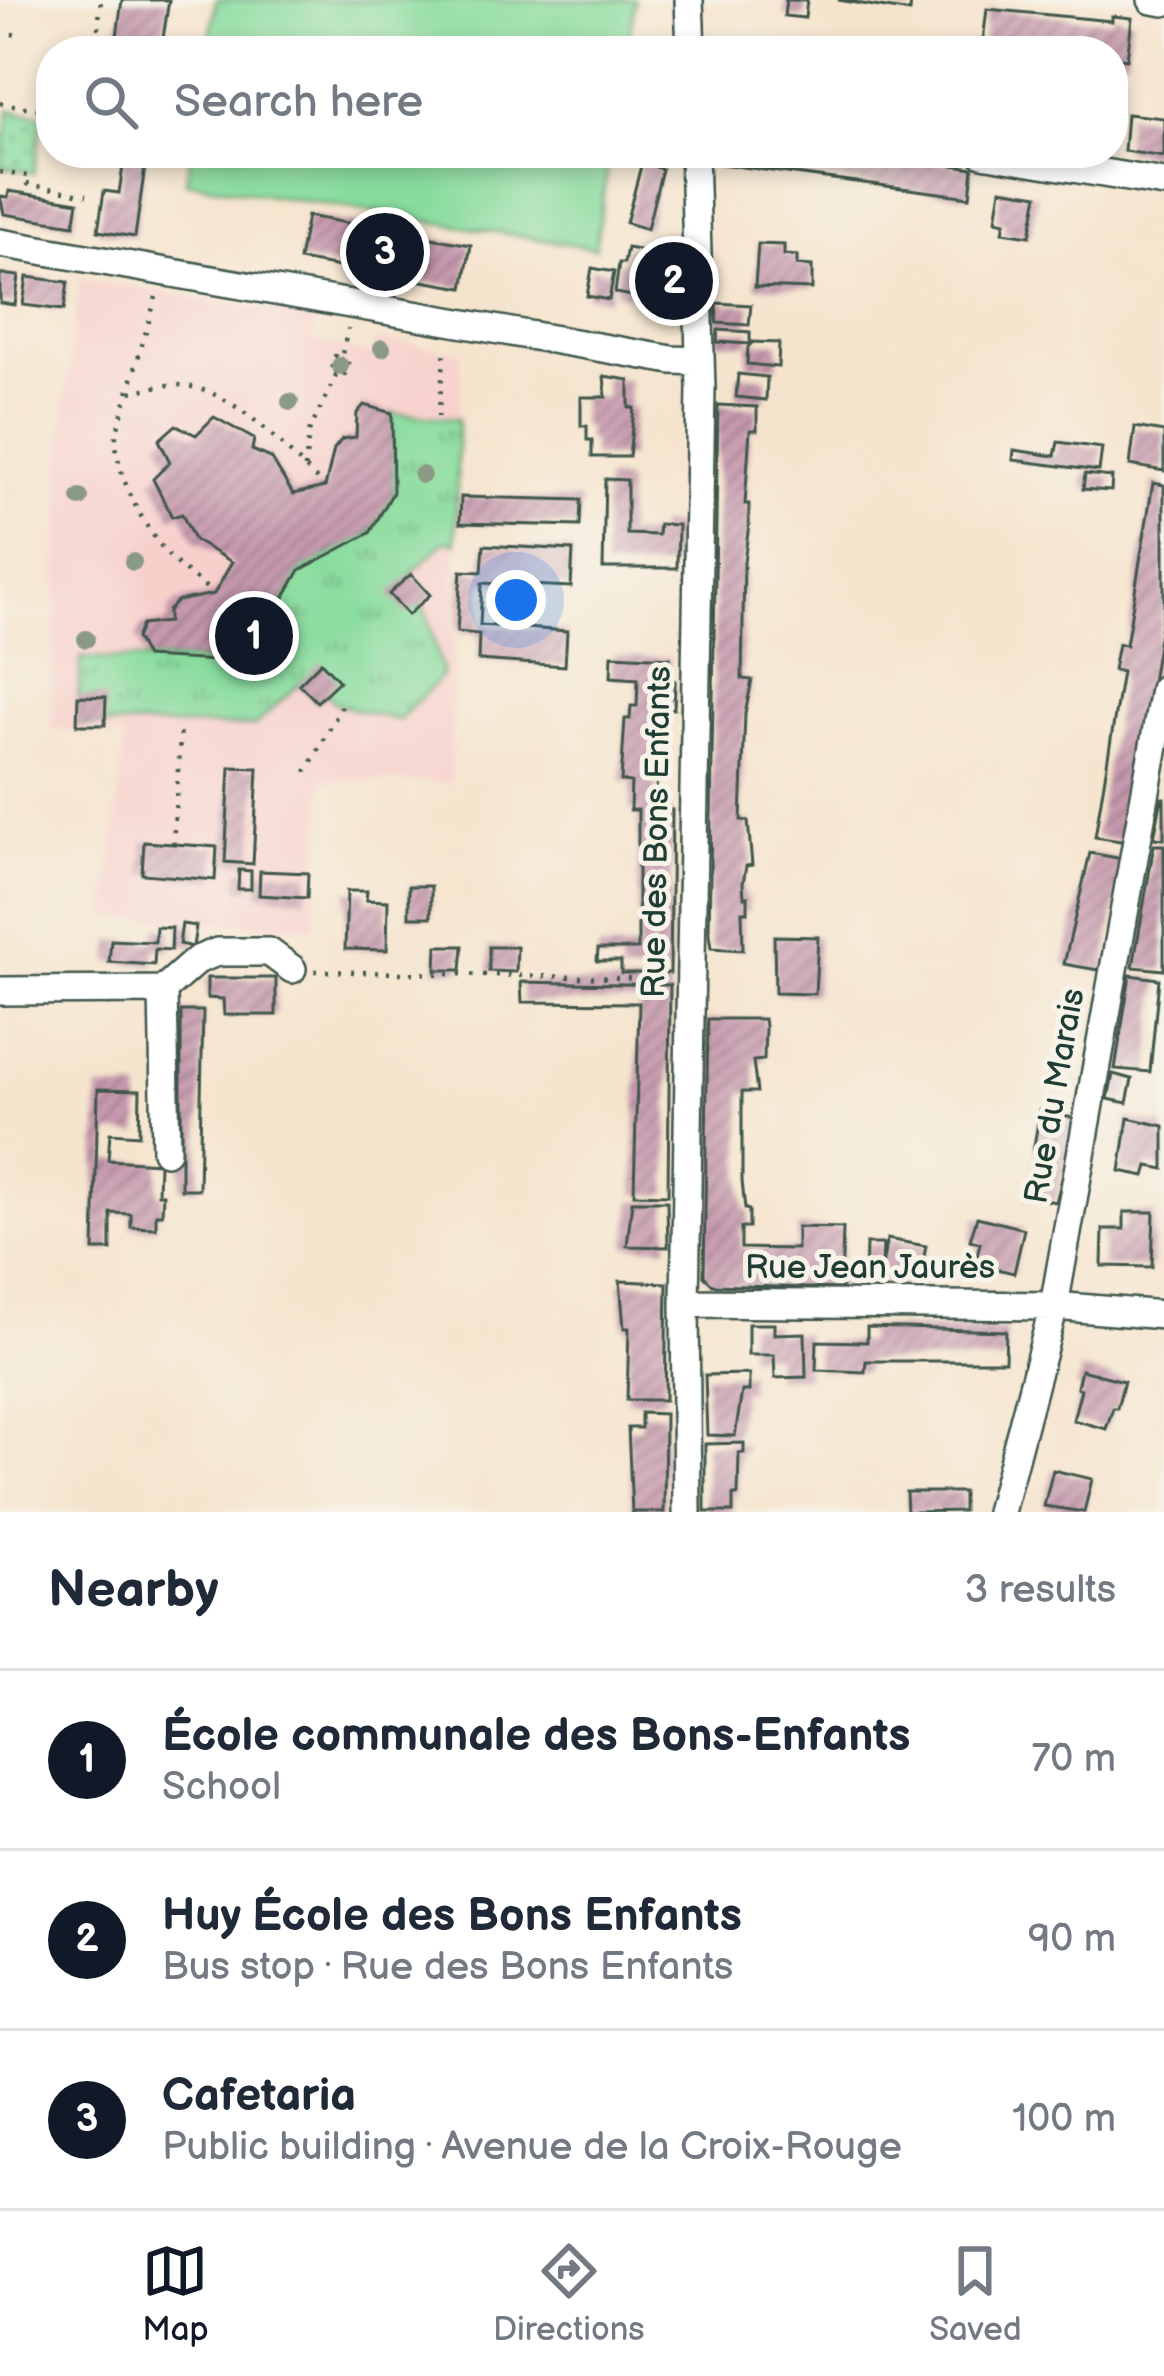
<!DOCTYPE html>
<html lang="en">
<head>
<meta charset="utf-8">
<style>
	:root { --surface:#fff; --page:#f6f6f7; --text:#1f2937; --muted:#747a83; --line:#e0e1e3; --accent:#111827 }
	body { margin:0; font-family:"Balsamiq Sans",sans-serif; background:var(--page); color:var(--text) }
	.you { position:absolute; left:516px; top:600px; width:42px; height:42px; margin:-30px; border:9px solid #fff; border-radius:50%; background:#1a73e8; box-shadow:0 0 0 18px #1a73e833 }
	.badge { display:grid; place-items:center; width:78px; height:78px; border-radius:50%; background:var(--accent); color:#fff; font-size:39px; font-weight:700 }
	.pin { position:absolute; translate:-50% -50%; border:6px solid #fff; box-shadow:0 3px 12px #0006 }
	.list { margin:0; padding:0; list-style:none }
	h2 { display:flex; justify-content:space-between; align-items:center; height:156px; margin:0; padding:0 48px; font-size:51px }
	h2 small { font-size:39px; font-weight:400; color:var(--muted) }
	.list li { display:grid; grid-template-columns:78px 1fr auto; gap:36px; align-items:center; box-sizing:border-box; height:180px; padding:0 48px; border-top:3px solid var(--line) }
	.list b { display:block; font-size:45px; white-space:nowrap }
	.list p { margin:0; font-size:39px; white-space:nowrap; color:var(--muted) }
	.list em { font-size:39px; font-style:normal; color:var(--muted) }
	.icon { flex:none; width:66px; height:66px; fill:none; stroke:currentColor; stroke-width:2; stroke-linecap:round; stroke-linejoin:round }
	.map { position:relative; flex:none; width:1164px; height:1512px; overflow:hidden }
	.search { position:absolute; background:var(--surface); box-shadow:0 6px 18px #0003; left:36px; right:36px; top:36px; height:132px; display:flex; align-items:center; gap:30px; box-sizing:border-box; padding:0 42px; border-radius:48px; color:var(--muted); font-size:45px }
	.sheet { height:696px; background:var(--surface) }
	nav { display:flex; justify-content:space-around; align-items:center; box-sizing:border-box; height:168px; border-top:3px solid var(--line); background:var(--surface); font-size:33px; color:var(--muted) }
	nav a { display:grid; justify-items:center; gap:6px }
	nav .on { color:var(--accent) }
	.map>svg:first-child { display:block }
	.built { fill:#f7d0cc }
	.grass { fill:url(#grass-dots); stroke:#548c69; stroke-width:3 }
	.park { fill:url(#park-tufts); stroke:#548c69; stroke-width:3 }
	.garden { fill:#88dc9e; stroke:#548c69; stroke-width:3 }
	.building { fill:url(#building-hatch) }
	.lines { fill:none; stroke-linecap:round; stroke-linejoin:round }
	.minor-casing { stroke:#3f564b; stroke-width:32 }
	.path { stroke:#3f564b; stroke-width:4.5; stroke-dasharray:3 9; stroke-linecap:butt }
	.minor { stroke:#fff; stroke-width:27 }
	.tree { fill:#8b9a84 }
	.labels { text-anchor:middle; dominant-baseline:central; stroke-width:10; stroke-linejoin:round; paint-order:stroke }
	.street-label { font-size:33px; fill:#1f3d34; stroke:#f7f3e8 }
</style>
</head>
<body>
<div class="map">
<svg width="1164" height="1512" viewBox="0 0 1164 1512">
	<defs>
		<pattern id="grass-dots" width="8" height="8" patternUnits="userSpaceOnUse" patternTransform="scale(3)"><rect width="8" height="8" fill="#88dc9e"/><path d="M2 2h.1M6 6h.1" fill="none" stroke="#6fb482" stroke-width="1.8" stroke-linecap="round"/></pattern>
		<pattern id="park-tufts" width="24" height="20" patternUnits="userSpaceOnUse" patternTransform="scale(3)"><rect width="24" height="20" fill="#88dc9e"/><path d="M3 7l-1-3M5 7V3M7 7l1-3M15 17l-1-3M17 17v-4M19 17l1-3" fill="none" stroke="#6fb482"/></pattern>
		<pattern id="building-hatch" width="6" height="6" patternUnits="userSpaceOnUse" patternTransform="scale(3)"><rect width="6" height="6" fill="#c699ae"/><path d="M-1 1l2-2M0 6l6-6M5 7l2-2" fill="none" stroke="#a07e8e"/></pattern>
	</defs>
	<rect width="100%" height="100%" fill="#f7f3e8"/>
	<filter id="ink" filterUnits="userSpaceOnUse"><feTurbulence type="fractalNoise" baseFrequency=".00833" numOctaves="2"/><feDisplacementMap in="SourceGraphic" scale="24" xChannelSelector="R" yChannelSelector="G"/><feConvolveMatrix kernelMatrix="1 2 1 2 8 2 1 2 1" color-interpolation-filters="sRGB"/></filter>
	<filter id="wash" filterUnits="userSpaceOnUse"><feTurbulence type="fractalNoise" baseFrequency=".004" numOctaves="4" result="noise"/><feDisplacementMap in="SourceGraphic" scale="48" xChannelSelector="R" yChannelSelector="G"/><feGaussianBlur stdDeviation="2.7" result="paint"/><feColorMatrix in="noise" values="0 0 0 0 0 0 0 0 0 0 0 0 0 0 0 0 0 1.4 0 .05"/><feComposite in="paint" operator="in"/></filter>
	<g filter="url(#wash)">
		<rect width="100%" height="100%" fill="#f5e4cd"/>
		<!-- built -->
		<path class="built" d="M80,279L316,318L312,341L371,354L375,339L461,352L451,782L323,780L315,927L107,917L124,737L51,729L64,412Z"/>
		<!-- grass -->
		<path class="grass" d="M9,110L43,115L34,173L1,167Z"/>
		<!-- park -->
		<path class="park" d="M392,413L458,419L456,543L445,541L411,574L430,595L420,604L426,611L443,675L399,720L337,705L327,694L317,702L299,684L254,726L77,725L81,658L219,661L262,636L300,570L370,533L393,492Z"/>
		<!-- garden -->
		<path class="garden" d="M216,0H635L627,51H208Z
			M191,153H610L595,248L186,182Z"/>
		<g id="blocks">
			<!-- building -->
			<path class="building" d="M122,0H169L161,51H115Z
				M786,0H807L805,18L784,16Z
				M838,0H911L910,12Z
				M987,9L1112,21V16L1132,18L1127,59L1113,57V51L983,41Z
				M1127,114L1164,118V157L1124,151Z
				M125,153H147L135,237L98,231L104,191L119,193Z
				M712,153H870L973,168L970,197L712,163Z
				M642,162L662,169L647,229L626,223Z
				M1001,189L1038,195L1030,236L1003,232L1005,222L996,220Z
				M9,191L78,202L74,225L4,214L0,196L8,197Z
				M307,216L471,245L463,288L299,260Z
				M758,244L784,245V255L797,256V265L812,266V289L755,287Z
				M627,248L639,250L633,296L615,293L619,263H624Z
				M592,268L614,272L609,300L587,296Z
				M0,274L19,276L15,305L0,303Z
				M27,277L68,282L64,310L23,305Z
				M716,303L751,305L749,325L717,323Z
				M718,330L750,332V344L717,342Z
				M753,342L779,343L778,367L747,364L748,347Z
				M738,374L767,377L766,400L736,397Z
				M604,376L629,380V408H634L629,457H592V440H587V426H581V397H606Z
				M364,405L392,413L393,492L370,533L300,570L262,636L219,661L146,657L136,638L142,625L168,622V611L177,601L214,594L232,562L194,540L182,514L172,517L153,479L170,462L159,440L176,425L196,435L214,417L254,439L252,450L271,458L293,494L325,487L334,449L342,439L356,437L357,413Z
				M718,405L757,407V430H750L745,504H749V524L744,562L742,679L752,680L745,714L741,820L748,821L752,865L746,866L743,883L744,897H748V912H742L743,950L711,948L709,934Z
				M1135,427L1164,432V471L1130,465Z
				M1058,442L1102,448L1099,471L1013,460L1014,450L1055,456Z
				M1085,474L1112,477L1111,491L1083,489Z
				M605,479L627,480V534L658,535L659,524L678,525L677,568H603Z
				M1153,483L1164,485V606L1127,842L1095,837L1122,672L1113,670L1118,644L1126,645Z
				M461,497L581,500L580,526L460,523Z
				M484,545L573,550L571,587L482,583L480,625L567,631L565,666L478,660L479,634L457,632L461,571L482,572Z
				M411,574L430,595L408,615L389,594Z
				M612,655L670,658L668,680L675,681L674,709L660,708V729H654L653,753L658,754L655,809L672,810L670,973H621V961H597L598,949H638V810H630L631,782L621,781L625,719H630L631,706H637L638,679L611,677Z
				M321,662L339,681L317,702L299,684Z
				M78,696L106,697L105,725H77Z
				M230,767L258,768L253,864L225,862Z
				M1162,798H1164V839L1154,838Z
				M144,842L217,847L215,880L142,874Z
				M1154,845H1164V970L1133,967Z
				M1090,853L1123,859L1104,971L1064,964Z
				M239,870L251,871V889H238Z
				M260,871L308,873L307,898L259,895Z
				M409,886H431V917H409Z
				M347,891H367L366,900L388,901L387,950L345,949Z
				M182,924L196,926L193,947L179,944Z
				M156,927L172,928L171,950L155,949L154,965L109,962L111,940L155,942Z
				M774,936L818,937L815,994L775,993Z
				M437,946H463L461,970H436Z
				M489,947H517L516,972L489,971Z
				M1130,975L1159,979L1150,1072L1115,1069Z
				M207,978H276V1015H224L223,999L207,998Z
				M521,982L670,985L668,1195L634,1194L639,1003L522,1002Z
				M181,1011H203L199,1189H181Z
				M708,1019H764L765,1026L764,1060L753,1061L757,1092H742V1181L745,1209L749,1210V1228H741V1248L797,1249V1227L843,1228L841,1289L713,1285L704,1276Z
				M1113,1074L1132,1079L1127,1103L1108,1099Z
				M98,1089L140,1090L139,1135L110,1133L108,1160L159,1163L158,1194H163L162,1214H156V1228L131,1227V1214L111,1213V1250H94Z
				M1040,1110L1077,1119L1056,1202L1026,1197L1037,1153L1033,1152Z
				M1128,1118L1164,1126V1169L1148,1166L1145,1176L1120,1171Z
				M632,1201H667L668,1247L627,1246Z
				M1124,1212H1154L1152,1267L1102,1266L1103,1229H1124Z
				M977,1217L1024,1229L1014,1273L975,1264L980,1243L970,1240Z
				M887,1239L926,1246L922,1267L909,1265L906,1285L882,1280L865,1283L866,1244H883L882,1266Z
				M620,1281L667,1283L665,1400H627L629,1328H624Z
				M748,1324H774V1334L805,1333L806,1377L775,1378L774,1355H748Z
				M867,1327L1006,1331L1005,1361H866L865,1372L816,1370L817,1341L867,1342Z
				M1081,1370L1124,1381L1117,1408H1113L1106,1429L1073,1420L1081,1389L1077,1387Z
				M749,1374V1391H742L735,1436L707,1435L705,1375Z
				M641,1413L665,1414L664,1512H632L628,1428H641Z
				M744,1443V1453H739L738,1495H733V1512H705V1444Z
				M1053,1470L1092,1479L1084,1512L1044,1506Z
				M906,1492H963V1511L907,1512Z"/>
		</g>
	</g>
	<g filter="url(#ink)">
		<use href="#blocks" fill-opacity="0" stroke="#3f564b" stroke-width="3"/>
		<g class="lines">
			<defs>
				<path id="minor" d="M689,0L691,51
					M1152,0L1164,2
					M982,153L1164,183
					M0,243L672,360L700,361
					M163,990L166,1151
					M0,991L163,990L197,960L217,952H269L292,969
					M685,1303L1054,1306L1164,1315
					M687,1512L685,1303L701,388L694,153
					M1000,1512L1054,1306L1164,689"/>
			</defs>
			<!-- minor casing -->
			<use href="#minor" class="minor-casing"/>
			<!-- path -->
			<path class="path" d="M98,29L101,0
				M0,32L18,35
				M0,103L51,111
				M0,172L28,176L27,184L87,195
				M156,297L116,434C114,474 143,526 169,556C182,570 200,582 214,594
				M337,374L330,373L335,356L341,358L348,329
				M131,392C146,389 163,384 178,385C237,389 285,450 325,487
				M438,417L445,351L449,347
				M305,468L309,432L337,374L344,376L349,360L341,358
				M306,772L342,706
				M173,844L181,725
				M315,971L664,979"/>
			<!-- minor -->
			<use href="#minor" class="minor"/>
		</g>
		<!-- trees -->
		<g class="tree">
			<circle cx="382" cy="348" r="9"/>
			<circle cx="340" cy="366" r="9"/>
			<circle cx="290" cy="402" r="9"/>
			<circle cx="422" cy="475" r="9"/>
			<circle cx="80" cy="498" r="9"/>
			<circle cx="133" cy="562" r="9"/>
			<circle cx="86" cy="639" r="9"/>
		</g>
	</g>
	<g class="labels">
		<!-- street labels -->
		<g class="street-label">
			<text transform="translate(657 832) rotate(-89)">Rue des Bons Enfants</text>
			<text transform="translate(1055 1096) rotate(-80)">Rue du Marais</text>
			<text x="870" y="1268">Rue Jean Jaurès</text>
		</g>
	</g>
</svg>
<div class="you"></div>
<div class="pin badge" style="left:254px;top:636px">1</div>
<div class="pin badge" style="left:674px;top:281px">2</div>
<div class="pin badge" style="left:385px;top:252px">3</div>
<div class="search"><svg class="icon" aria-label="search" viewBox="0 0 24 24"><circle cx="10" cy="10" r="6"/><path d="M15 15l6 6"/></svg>Search here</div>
</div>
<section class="sheet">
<h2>Nearby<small>3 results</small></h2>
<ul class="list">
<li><span class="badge">1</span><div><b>École communale des Bons-Enfants</b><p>School</p></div><em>70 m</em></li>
<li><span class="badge">2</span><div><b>Huy École des Bons Enfants</b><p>Bus stop · Rue des Bons Enfants</p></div><em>90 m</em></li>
<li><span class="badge">3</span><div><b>Cafetaria</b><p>Public building · Avenue de la Croix-Rouge</p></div><em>100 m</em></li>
</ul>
</section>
<nav>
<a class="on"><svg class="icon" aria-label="map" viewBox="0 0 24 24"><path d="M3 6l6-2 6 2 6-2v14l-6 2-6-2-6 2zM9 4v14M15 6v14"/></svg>Map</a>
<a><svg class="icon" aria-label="directions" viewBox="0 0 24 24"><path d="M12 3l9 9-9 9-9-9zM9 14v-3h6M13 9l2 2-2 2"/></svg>Directions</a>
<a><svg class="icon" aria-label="saved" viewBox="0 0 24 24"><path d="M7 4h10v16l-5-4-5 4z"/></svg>Saved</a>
</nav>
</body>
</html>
